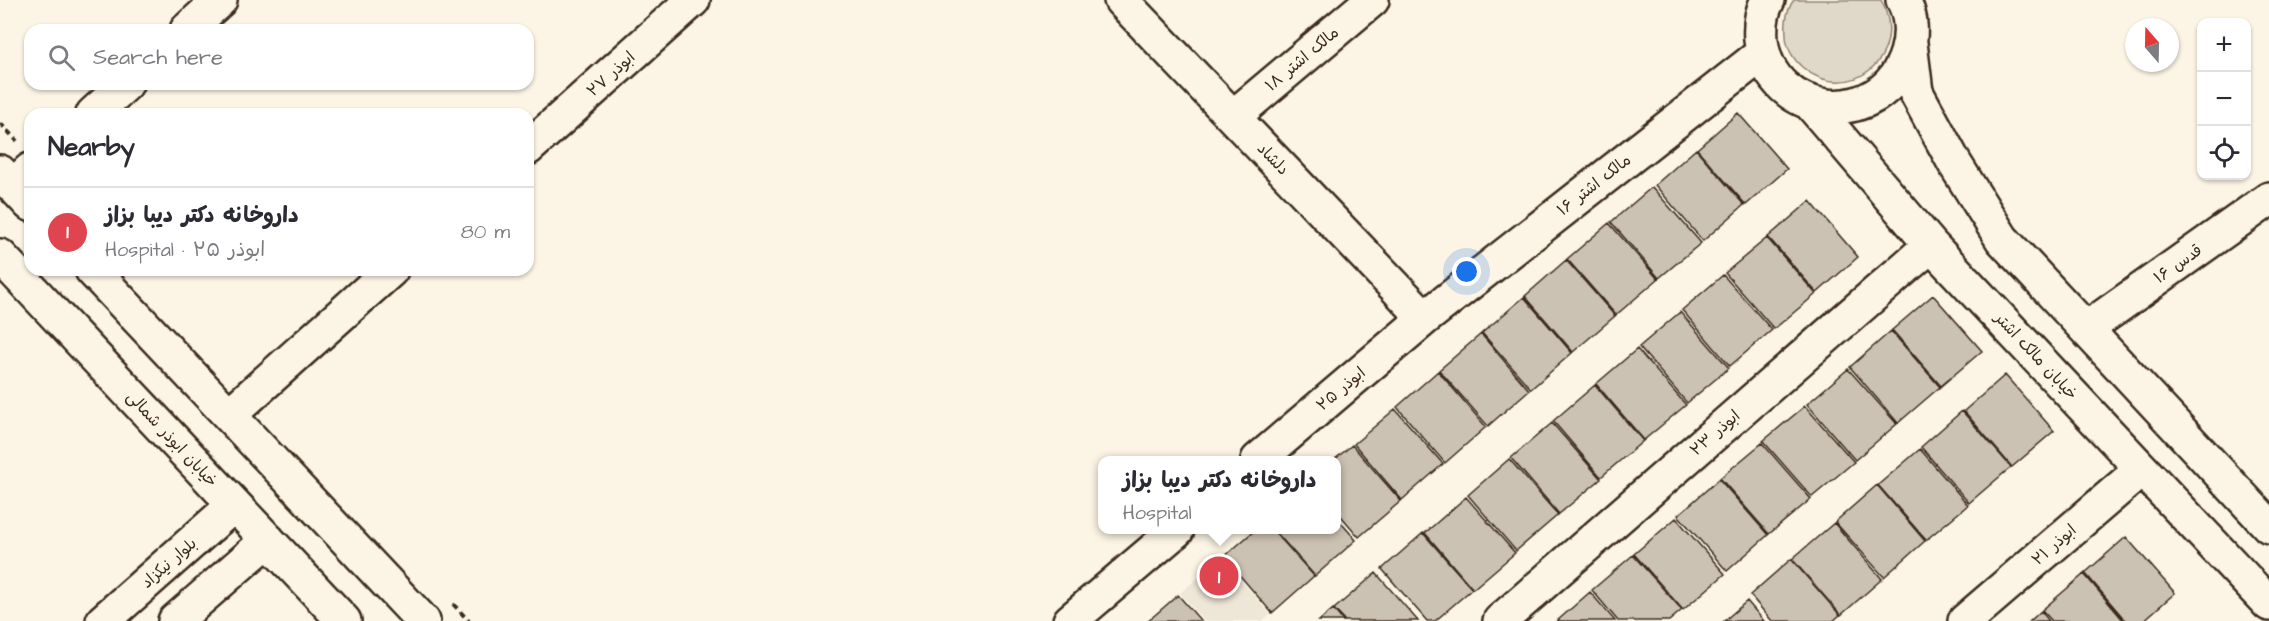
<!DOCTYPE html>
<html lang="en">
<head>
<meta charset="utf-8">
<style>
	:root { --surface:#fff; --page:#f2f2f3; --text:#2b2b33; --muted:#7c7c81; --line:#e1e1e2; --accent:#b45309 }
	body { margin:0; font-family:"Architects Daughter","Playpen Sans Arabic",sans-serif; background:var(--page); color:var(--text) }
	.controls { position:absolute; right:18px; top:18px; display:grid; overflow:hidden; border-radius:12px; box-shadow:0 2px 4px #0004 }
	.controls button { width:54px; height:54px; display:grid; place-items:center; padding:0; border:0; border-bottom:2px solid var(--line); background:var(--surface); color:var(--text); font:30px sans-serif }
	.compass { position:absolute; left:2125px; top:18px; width:54px; height:54px; border-radius:50%; background:var(--surface); box-shadow:0 2px 4px #0004; rotate:340deg }
	.you { position:absolute; left:1467px; top:272px; width:21px; height:21px; margin:-15px; border:4px solid #fff; border-radius:50%; background:#1a73e8; box-shadow:0 0 0 9px #1a73e833 }
	.badge { display:grid; place-items:center; width:39px; height:39px; border-radius:50%; background:var(--accent); color:#fff; font-size:20px; font-weight:700 }
	.pin { position:absolute; translate:-50% -50%; border:3px solid #fff; box-shadow:0 2px 6px #0006 }
	.popup { position:absolute; left:1098px; top:456px; width:243px; height:78px; box-sizing:border-box; display:grid; place-content:center; border-radius:12px; background:var(--surface); filter:drop-shadow(0 2px 4px #0005); font-size:20px; white-space:nowrap; color:var(--muted) }
	.popup b { font-size:22px; color:var(--text) }
	.popup::after { content:''; position:absolute; left:50%; top:100%; margin-left:-12px; border:12px solid transparent; border-top-color:var(--surface) }
	.list { margin:0; padding:0; list-style:none }
	h2 { display:flex; justify-content:space-between; align-items:center; height:78px; margin:0; padding:0 24px; font-size:26px }
	h2 small { font-size:20px; font-weight:400; color:var(--muted) }
	.list li { display:grid; grid-template-columns:39px 1fr auto; gap:18px; align-items:center; box-sizing:border-box; height:90px; padding:0 24px; border-top:2px solid var(--line) }
	.list b { display:block; font-size:22px; white-space:nowrap }
	.list p { margin:0; font-size:20px; white-space:nowrap; color:var(--muted) }
	.list em { font-size:20px; font-style:normal; color:var(--muted) }
	.icon { flex:none; width:33px; height:33px; fill:none; stroke:currentColor; stroke-width:2; stroke-linecap:round; stroke-linejoin:round }
	.map { position:relative; flex:none; width:2269px; height:621px; overflow:hidden }
	.search { position:absolute; background:var(--surface); box-shadow:0 2px 4px #0004; left:24px; top:24px; width:510px; height:66px; display:flex; align-items:center; gap:15px; box-sizing:border-box; padding:0 21px; border-radius:18px; color:var(--muted); font-size:22px }
	.panel { position:absolute; background:var(--surface); box-shadow:0 2px 4px #0004; left:24px; top:108px; width:510px; height:168px; border-radius:18px }
	.map>svg:first-child { display:block }
	.built { fill:#eee6d6 }
	.green { fill:#e0d8c8; stroke:#8e8173; stroke-width:1.5 }
	.building { fill:#ccc2b3; stroke:#3b2a1e; stroke-width:1.5 }
	.lines { fill:none; stroke-linecap:round; stroke-linejoin:round }
	.minor-casing { stroke:#3b2a1e; stroke-width:38 }
	.major-casing { stroke:#3b2a1e; stroke-width:38 }
	.path { stroke:#3b2a1e; stroke-width:4; stroke-dasharray:6 4.5; stroke-linecap:butt }
	.minor { stroke:#fcf5e5; stroke-width:33 }
	.major { stroke:#fcf5e5; stroke-width:33 }
	.labels { text-anchor:middle; dominant-baseline:central; stroke-width:4.5; stroke-linejoin:round; paint-order:stroke }
	.street-label { font-size:16px; fill:#3b2a1e; stroke:#fcf5e5 }
</style>
</head>
<body>
<div class="map">
<svg width="2269" height="621" viewBox="0 0 2269 621">
	<rect width="100%" height="100%" fill="#fcf5e5"/>
	<filter id="ink" filterUnits="userSpaceOnUse"><feTurbulence type="fractalNoise" baseFrequency=".0167" numOctaves="2"/><feDisplacementMap in="SourceGraphic" scale="12" xChannelSelector="R" yChannelSelector="G"/><feConvolveMatrix kernelMatrix="1 2 1 2 8 2 1 2 1" color-interpolation-filters="sRGB"/></filter>
	<g filter="url(#ink)">
		<!-- built -->
		<path class="built" d="M1222,558L1270,614L1262,621H1204L1180,593Z"/>
		<!-- green -->
		<path class="green" d="M1794,0H1881C1911,56 1849,107 1802,67C1793,59 1786,47 1786,35C1785,23 1786,10 1794,0Z"/>
		<!-- building -->
		<path class="building" d="M1738,113L1787,169L1746,205L1697,149Z
			M1696,149L1744,205L1703,241L1655,185Z
			M1652,187L1701,243L1659,278L1611,222Z
			M1810,201L1858,257L1817,293L1768,237Z
			M1609,223L1658,279L1616,315L1567,259Z
			M1767,238L1816,294L1774,329L1725,273Z
			M1566,260L1615,316L1573,352L1525,296Z
			M1723,275L1772,330L1730,366L1682,310Z
			M1933,295L1982,351L1941,386L1892,330Z
			M1524,297L1572,353L1531,389L1482,333Z
			M1680,312L1729,368L1687,403L1639,347Z
			M1891,331L1940,387L1898,423L1850,367Z
			M1481,334L1529,390L1488,426L1439,370Z
			M1637,349L1686,405L1644,440L1596,384Z
			M1848,369L1897,424L1855,460L1807,404Z
			M1438,371L1486,427L1445,463L1397,407Z
			M2005,375L2054,431L2012,467L1964,411Z
			M1595,385L1643,441L1601,477L1553,421Z
			M1805,406L1854,462L1812,497L1763,441Z
			M1395,409L1443,464L1402,500L1354,444Z
			M1962,411L2011,467L1969,503L1921,447Z
			M1552,423L1601,479L1559,514L1511,458Z
			M1762,443L1811,499L1769,534L1720,478Z
			M1352,445L1401,501L1359,537L1336,510V460H1334Z
			M1920,449L1968,505L1926,540L1878,485Z
			M1509,459L1558,515L1516,551L1468,495Z
			M1719,479L1768,535L1727,571L1678,515Z
			M1877,485L1925,541L1884,577L1835,522Z
			M1466,497L1515,553L1473,589L1425,533Z
			M1336,517L1356,540L1315,576L1274,530H1336Z
			M1676,518L1725,574L1683,610L1634,554Z
			M1834,523L1882,579L1841,615L1792,559Z
			M1255,530H1273L1314,576L1272,613L1224,557Z
			M1423,533L1472,589L1435,621H1427L1382,569Z
			M2126,537L2175,593L2143,621H2126L2085,573Z
			M1633,555L1682,610L1669,621H1618L1592,590Z
			M1791,559L1840,615L1833,621H1772L1750,595Z
			M1376,573L1418,621H1345L1334,609Z
			M2084,574L2124,621H2052L2042,610Z
			M1590,592L1615,621H1557Z
			M1178,595L1201,621H1148Z
			M1747,601L1764,621H1724Z
			M1333,609L1343,621H1319Z
			M2041,611L2049,621H2030Z"/>
		<g class="lines">
			<defs>
				<path id="minor" d="M1121,0L1425,318
					M1768,0C1761,12 1760,27 1761,40C1770,121 1883,131 1907,53C1912,37 1912,16 1903,0
					M187,30L220,0
					M1910,43L1916,92L1955,164L2002,239L2269,526
					M1810,103L1931,245L2269,604
					M93,114L126,84
					M1233,117L1372,0
					M528,148L693,0
					M13,186L30,170
					M2086,329L2269,199
					M229,415L391,270
					M1258,460L1425,318L1763,53
					M1070,621L1177,530
					M1500,621L1931,245
					M1965,621L2142,469"/>
				<path id="major" d="M0,172L30,204
					M0,256L344,621
					M92,270L423,621
					M103,621L234,505
					M175,621L268,540"/>
			</defs>
			<!-- minor casing -->
			<use href="#minor" class="minor-casing"/>
			<!-- major casing -->
			<use href="#major" class="major-casing"/>
			<!-- path -->
			<path class="path" d="M0,123L17,141
				M453,604L469,621"/>
			<!-- minor -->
			<use href="#minor" class="minor"/>
			<!-- major -->
			<use href="#major" class="major"/>
		</g>
	</g>
	<g class="labels">
		<!-- street labels -->
		<g class="street-label">
			<text transform="translate(1302 59) rotate(-40)">مالک اشتر ۱۸</text>
			<text transform="translate(611 74) rotate(-42)">ابوذر ۲۷</text>
			<text transform="translate(1273 159) rotate(46)">دلشاد</text>
			<text transform="translate(1594 185) rotate(-38)">مالک اشتر ۱۶</text>
			<text transform="translate(2178 264) rotate(-35)">قدس ۱۶</text>
			<text transform="translate(2036 356) rotate(47)">خیابان مالک اشتر</text>
			<text transform="translate(1341 389) rotate(-40)">ابوذر ۲۵</text>
			<text transform="translate(1715 433) rotate(-41)">ابوذر ۲۳</text>
			<text transform="translate(172 439) rotate(47)">خیابان ابوذر شمالی</text>
			<text transform="translate(2054 545) rotate(-41)">ابوذر ۲۱</text>
			<text transform="translate(169 563) rotate(-41)">بلوار نیکزاد</text>
		</g>
	</g>
</svg>
<div class="controls">
<button>+</button>
<button>−</button>
<button><svg class="icon" aria-label="locate" viewBox="0 0 24 24"><circle cx="12" cy="12" r="6"/><path d="M12 2v4M12 18v4M2 12h4M18 12h4"/></svg></button>
</div>
<svg class="compass" viewBox="-18 -18 36 36"><path d="M0-13l5 13h-10z" fill="#e53935"/><path d="M0 13l5-13h-10z" fill="#7c7c81"/></svg>
<div class="you"></div>
<div class="pin badge" style="left:1219px;top:576px;background:#e0444e">1</div>
<div class="popup"><b>داروخانه دکتر دیبا بزاز</b>Hospital</div>
<div class="search"><svg class="icon" aria-label="search" viewBox="0 0 24 24"><circle cx="10" cy="10" r="6"/><path d="M15 15l6 6"/></svg>Search here</div>
<section class="panel">
<h2>Nearby<small></small></h2>
<ul class="list">
<li><span class="badge" style="background:#e0444e">1</span><div><b>داروخانه دکتر دیبا بزاز</b><p>Hospital · ابوذر ۲۵</p></div><em>80 m</em></li>
</ul>
</section>
</div>
</body>
</html>
